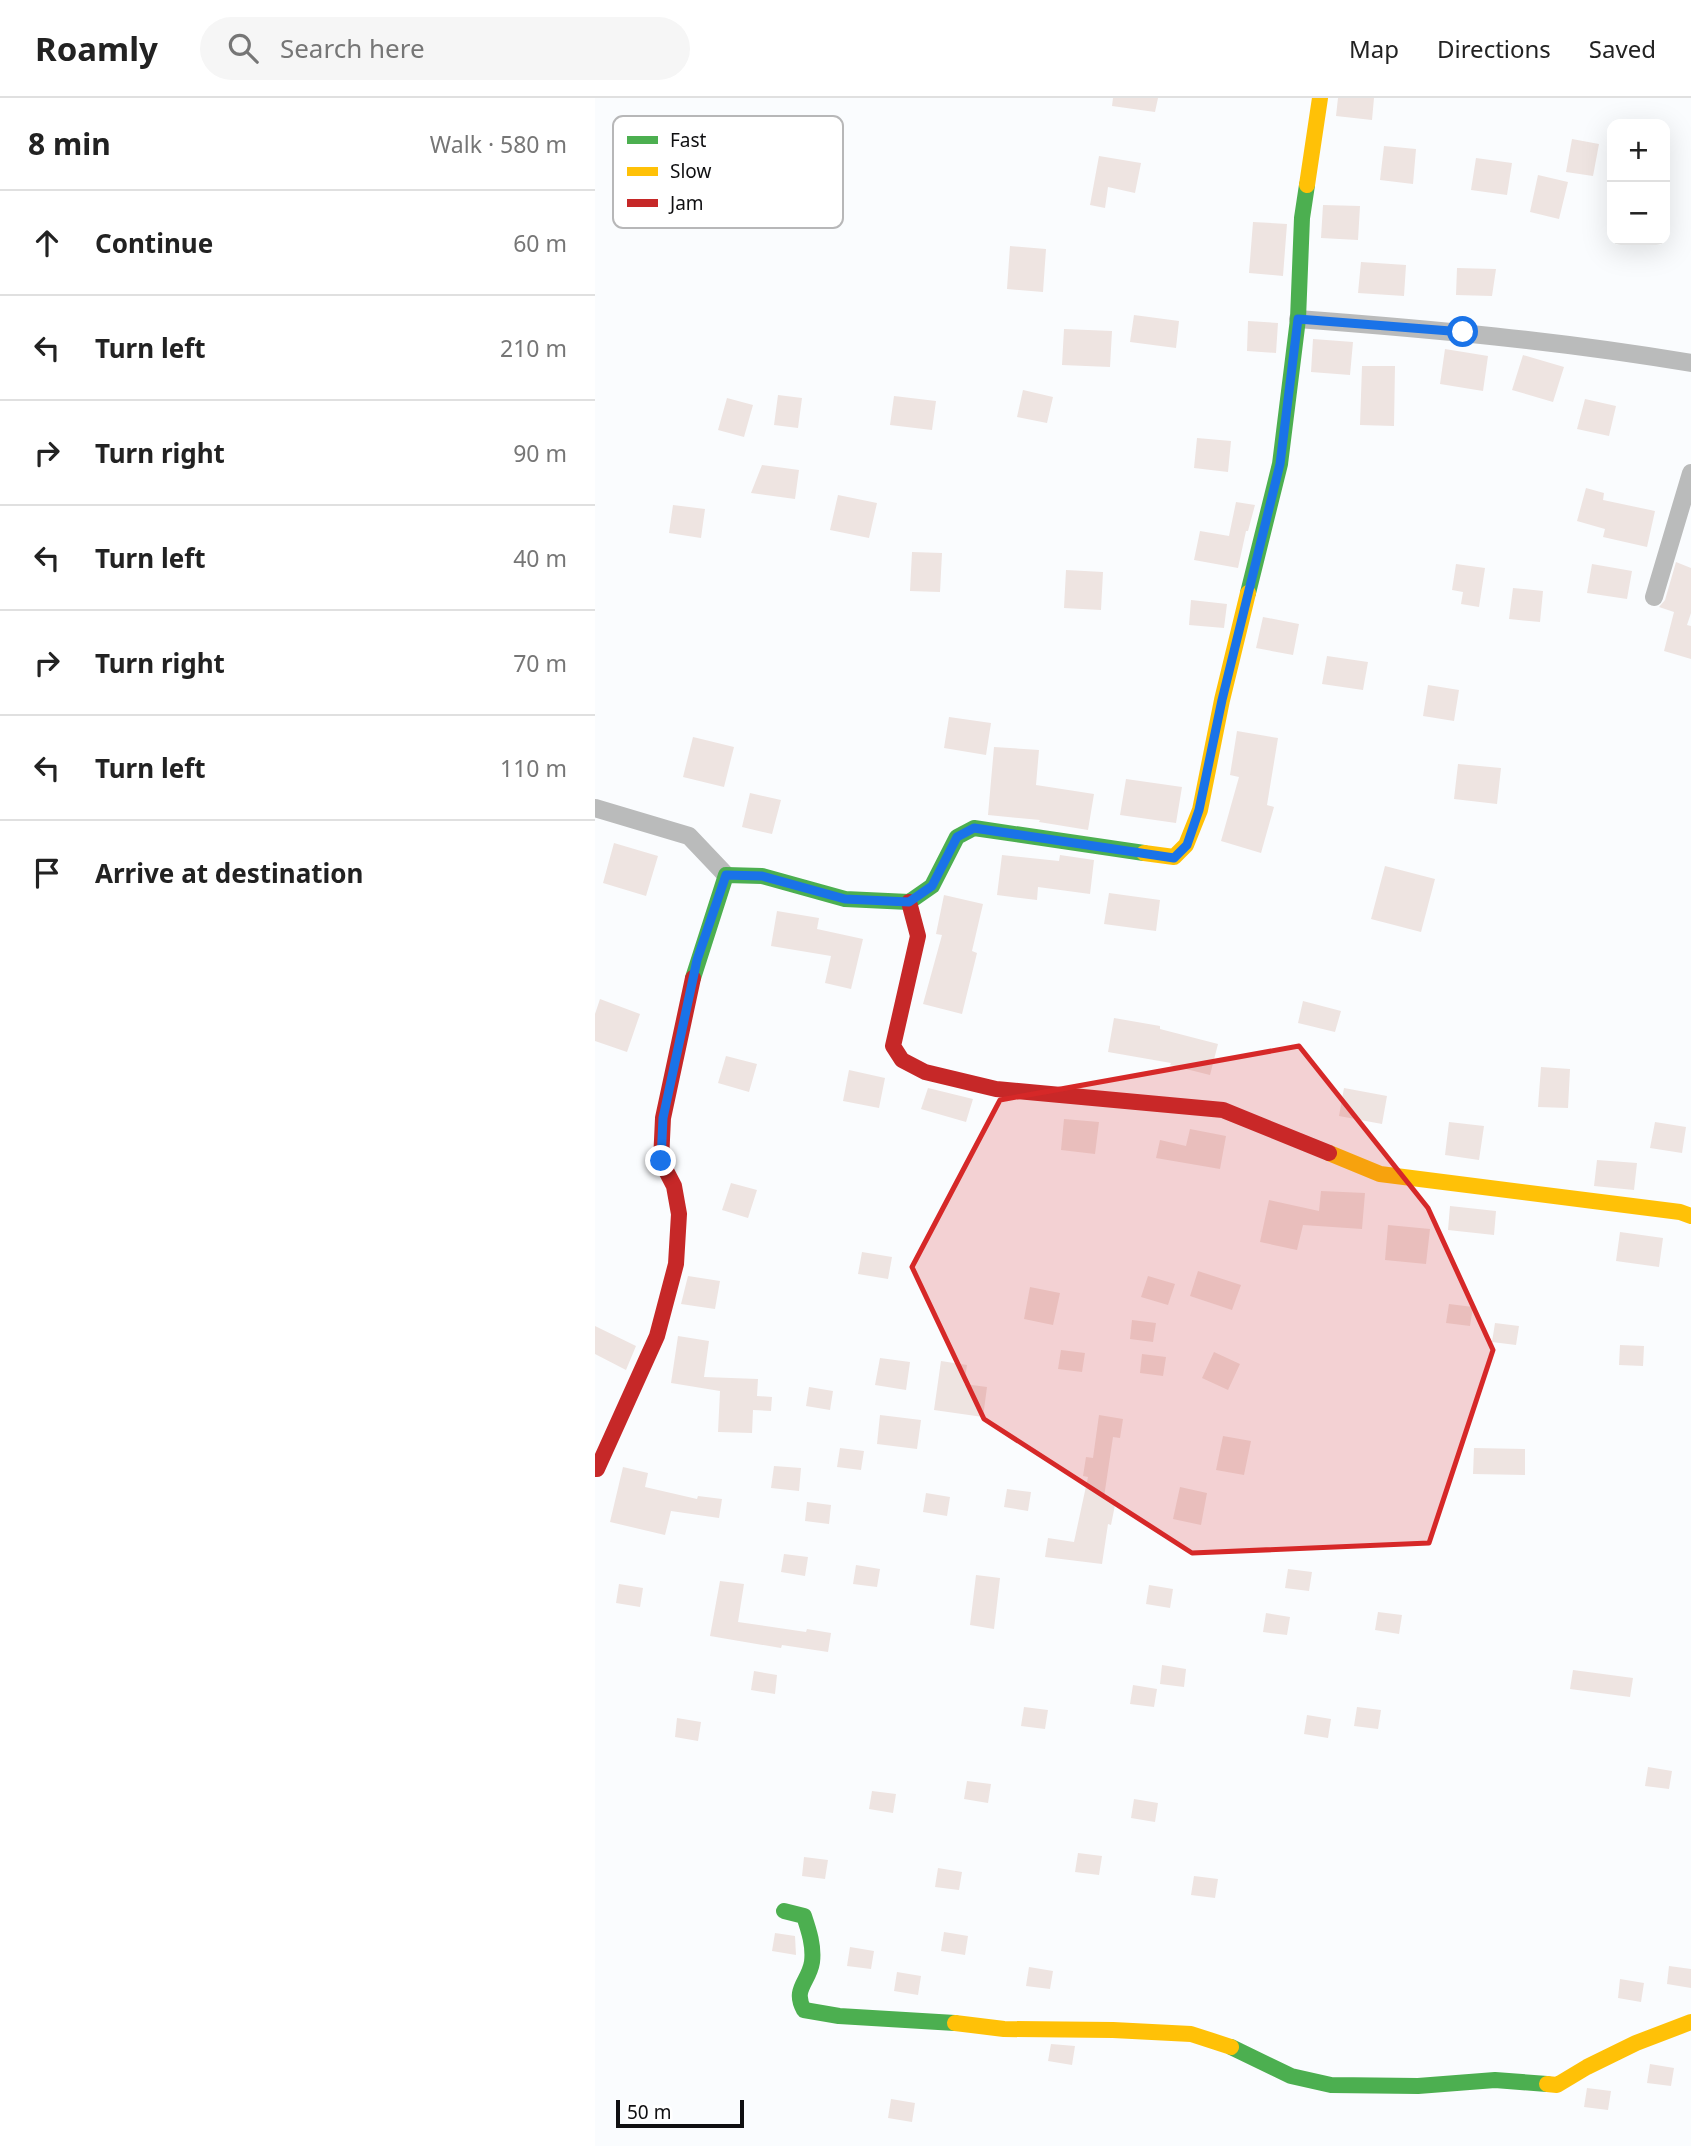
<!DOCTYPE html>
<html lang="en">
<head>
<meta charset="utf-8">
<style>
	:root { --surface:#fff; --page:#f6f6f6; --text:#222; --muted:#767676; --line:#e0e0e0 }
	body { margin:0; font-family:"Noto Sans",sans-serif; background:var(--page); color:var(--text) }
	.controls { position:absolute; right:21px; top:21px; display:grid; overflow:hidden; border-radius:14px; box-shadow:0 7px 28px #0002 }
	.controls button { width:63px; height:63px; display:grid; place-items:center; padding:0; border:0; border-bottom:2px solid var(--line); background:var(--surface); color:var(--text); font:35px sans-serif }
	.scale { position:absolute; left:21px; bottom:18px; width:128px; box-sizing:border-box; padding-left:7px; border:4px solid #0f0f11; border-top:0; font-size:19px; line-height:24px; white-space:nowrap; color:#0f0f11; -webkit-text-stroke:5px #fff; paint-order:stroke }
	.stop { position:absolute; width:21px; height:21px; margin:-16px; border:5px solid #1a73e8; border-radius:50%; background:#fff }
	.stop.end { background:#1a73e8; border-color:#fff; box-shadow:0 2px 7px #0008 }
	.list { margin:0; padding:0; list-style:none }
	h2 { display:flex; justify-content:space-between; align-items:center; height:91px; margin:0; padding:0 28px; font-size:30px }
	h2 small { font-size:23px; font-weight:400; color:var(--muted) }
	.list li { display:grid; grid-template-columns:46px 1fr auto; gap:21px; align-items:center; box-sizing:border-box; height:105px; padding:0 28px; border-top:2px solid var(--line) }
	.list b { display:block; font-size:26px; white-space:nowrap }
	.list em { font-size:23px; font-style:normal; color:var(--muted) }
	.icon { flex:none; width:38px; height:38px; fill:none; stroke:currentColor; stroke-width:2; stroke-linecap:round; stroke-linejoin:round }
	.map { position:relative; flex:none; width:1096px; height:2048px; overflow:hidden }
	header { display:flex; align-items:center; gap:42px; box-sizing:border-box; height:98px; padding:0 35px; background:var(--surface); border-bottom:2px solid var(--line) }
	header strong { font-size:33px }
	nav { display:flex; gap:38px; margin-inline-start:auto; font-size:24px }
	.search { width:490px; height:63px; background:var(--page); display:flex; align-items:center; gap:18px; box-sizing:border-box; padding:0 24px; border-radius:38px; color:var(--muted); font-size:26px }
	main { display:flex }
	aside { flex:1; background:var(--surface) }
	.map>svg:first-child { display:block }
	.building { fill:#eee4e1 }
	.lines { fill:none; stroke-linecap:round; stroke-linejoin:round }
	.street { stroke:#babbbb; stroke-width:18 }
	.fast { stroke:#4caf50; stroke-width:16 }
	.slow { stroke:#ffc107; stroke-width:16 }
	.jam { stroke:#c62828; stroke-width:16 }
	.route { stroke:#1a73e8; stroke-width:9 }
	.marked { fill:#d62828; fill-opacity:0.2; stroke:#d62828; stroke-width:5; stroke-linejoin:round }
	.key { fill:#fff; stroke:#b7b7b8; stroke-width:2 }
	.key-label { font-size:19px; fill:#0f0f11 }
</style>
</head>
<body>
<header>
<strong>Roamly</strong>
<div class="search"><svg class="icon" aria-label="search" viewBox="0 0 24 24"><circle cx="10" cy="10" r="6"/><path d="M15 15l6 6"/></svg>Search here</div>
<nav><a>Map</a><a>Directions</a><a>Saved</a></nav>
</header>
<main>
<aside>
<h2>8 min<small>Walk · 580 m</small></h2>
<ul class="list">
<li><svg class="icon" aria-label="ahead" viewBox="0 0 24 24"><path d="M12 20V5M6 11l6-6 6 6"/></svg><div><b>Continue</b></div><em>60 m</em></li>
<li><svg class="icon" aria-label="left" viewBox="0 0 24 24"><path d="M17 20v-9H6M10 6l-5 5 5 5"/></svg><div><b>Turn left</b></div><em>210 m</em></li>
<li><svg class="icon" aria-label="right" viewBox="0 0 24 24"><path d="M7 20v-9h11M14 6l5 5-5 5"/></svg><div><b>Turn right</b></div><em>90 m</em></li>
<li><svg class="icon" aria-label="left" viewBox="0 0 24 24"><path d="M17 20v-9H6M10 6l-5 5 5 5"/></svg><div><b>Turn left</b></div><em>40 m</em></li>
<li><svg class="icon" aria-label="right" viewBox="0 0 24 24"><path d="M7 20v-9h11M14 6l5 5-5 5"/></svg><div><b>Turn right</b></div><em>70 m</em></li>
<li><svg class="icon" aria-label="left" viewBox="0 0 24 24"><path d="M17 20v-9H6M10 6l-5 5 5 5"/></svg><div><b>Turn left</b></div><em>110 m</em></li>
<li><svg class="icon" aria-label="arrive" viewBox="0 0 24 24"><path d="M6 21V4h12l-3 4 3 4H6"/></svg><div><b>Arrive at destination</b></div></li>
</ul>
</aside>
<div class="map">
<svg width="1096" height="2048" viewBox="0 0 1096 2048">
	<rect width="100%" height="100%" fill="#fafcfe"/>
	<!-- building -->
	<path class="building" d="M518,0H563L560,14L517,8Z
		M743,0H779L777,22L741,18Z
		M977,41L1004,46L998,78L971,74Z
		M789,48L821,51L818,86L785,82Z
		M504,58L546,65L540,95L513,89L510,110L495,107Z
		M881,60L917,65L912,97L876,92Z
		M943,77L973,84L964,121L935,114Z
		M728,107L765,108L763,142L726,140Z
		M658,124L692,126L688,178L654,175Z
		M415,148L451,151L448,194L412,191Z
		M766,164L811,167L809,198L763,195Z
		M862,170L901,171L897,198L861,197Z
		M539,217L584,223L581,250L535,244Z
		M653,223L683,225L681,255L652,253Z
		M469,231L517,233L515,269L467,267Z
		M718,241L758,244L755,277L716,274Z
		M850,251L893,258L888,293L845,286Z
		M928,257L969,269L958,304L917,292Z
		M767,268H800L799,328L765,327Z
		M428,292L458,299L452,325L422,319Z
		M183,297L207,300L203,330L179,327Z
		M299,298L341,303L337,332L295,327Z
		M132,300L158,307L149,339L123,332Z
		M990,301L1021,308L1014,338L982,331Z
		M602,340L636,343L633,374L599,370Z
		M167,367L204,372L200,401L156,395Z
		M991,390L1009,395L1008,402L1060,413L1052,449L1008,439L1010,431L982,423Z
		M243,397L282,405L274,440L235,432Z
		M641,404L660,407L653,433H651L643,470L599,462L605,433L634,438Z
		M78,407L110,411L106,440L74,435Z
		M317,454L347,455L345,494L315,493Z
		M1081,464L1096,470V515L1092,527L1096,528V561L1069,553L1079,514L1064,509L1070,502Z
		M861,466L890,470L884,509L866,506L868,494L857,492Z
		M997,466L1037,473L1032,501L992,495Z
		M471,472L508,474L506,512L469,510Z
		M918,490L948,493L945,524L914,521Z
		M596,502L632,506L629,530L594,527Z
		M668,519L704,526L698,557L661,550Z
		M732,558L773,564L768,592L727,586Z
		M833,587L864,592L859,623L828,618Z
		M354,619L396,625L391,657L349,650Z
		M642,633L683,640L672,707L679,709L666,755L626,743L644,679L635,677Z
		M98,639L139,649L129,689L88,679Z
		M399,649L444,652L441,687L499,696L493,732L444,724L445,722L393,717Z
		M863,666L906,670L902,706L859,701Z
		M531,681L587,689L581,725L525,717Z
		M155,695L186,702L177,736L147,729Z
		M19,745L63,758L51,798L8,785Z
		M407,757L464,763L465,757L499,762L495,796L443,789L442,802L402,797Z
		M790,768L840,781L826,834L776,821Z
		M514,795L565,802L561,833L509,826Z
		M349,797L388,806L377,853L382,855L367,916L328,906L347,837L341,836Z
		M182,813L224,820L222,831L268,841L256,891L230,885L236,858L176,848Z
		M5,901L45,916L32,954L0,943V916Z
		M708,903L746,913L740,934L703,925Z
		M519,920L565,928V931L623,946L615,977L575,967L576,965L513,954Z
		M131,958L162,966L154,994L123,985Z
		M946,969L975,971L973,1010L943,1009Z
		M254,972L290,980L284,1010L248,1003Z
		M333,990L378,1001L371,1024L326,1011Z
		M749,990L792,998L787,1026L744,1018Z
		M469,1021L504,1024L500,1056L466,1052Z
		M854,1024L889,1028L884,1062L850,1057Z
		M1060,1024L1091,1029L1087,1055L1055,1050Z
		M595,1031L631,1038L625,1071L561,1060L565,1042L591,1048Z
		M1002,1062L1042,1065L1039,1092L999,1088Z
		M136,1085L162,1092L153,1120L127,1112Z
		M726,1093L770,1095L767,1131L708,1127L702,1152L665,1144L674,1102L724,1113Z
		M855,1108L901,1113L899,1137L853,1132Z
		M793,1127L835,1131L831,1166L790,1162Z
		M1025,1134L1068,1140L1064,1169L1021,1163Z
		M267,1154L297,1159L293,1181L263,1176Z
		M603,1173L646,1187L637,1212L595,1198Z
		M93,1178L125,1183L120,1211L86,1206Z
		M553,1178L580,1186L573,1207L546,1199Z
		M435,1189L465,1195L458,1227L429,1221Z
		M854,1206L878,1209L875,1228L851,1225Z
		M537,1222L561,1225L558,1244L535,1241Z
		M900,1225L924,1228L921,1247L897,1244Z
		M0,1228L41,1248L31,1272L0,1256Z
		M83,1238L114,1243L109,1279L163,1281L162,1298L177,1299L176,1313L158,1312L157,1335L123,1334L125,1293L76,1285Z
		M1025,1247L1049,1248L1048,1268L1024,1267Z
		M466,1252L490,1255L487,1274L463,1271Z
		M619,1254L645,1266L633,1292L607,1280Z
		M547,1256L571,1259L568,1278L545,1275Z
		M285,1260L315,1264L311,1292L280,1287Z
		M346,1263L372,1267L369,1286L392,1289L388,1319L339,1312Z
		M214,1289L238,1293L235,1312L211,1308Z
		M285,1317L326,1322L322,1351L282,1346Z
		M504,1317L528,1321L525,1340L518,1339L509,1399L521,1402L516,1427L513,1426L507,1466L450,1459L453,1440L479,1444L493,1379L488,1378L491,1359L498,1360Z
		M628,1338L656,1343L649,1377L621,1372Z
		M245,1350L269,1353L266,1372L242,1369Z
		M879,1350L930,1351V1377L878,1376Z
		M179,1368L206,1370L204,1393L176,1390Z
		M28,1369L53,1375L50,1389L102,1401L103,1398L127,1401L124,1420L76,1413L70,1437L15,1424Z
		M585,1389L612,1395L606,1427L578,1421Z
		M412,1391L436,1394L433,1413L409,1409Z
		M331,1395L355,1399L352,1418L328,1414Z
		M212,1404L236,1407L234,1426L210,1423Z
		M189,1456L213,1459L210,1478L186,1474Z
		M261,1467L285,1471L282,1489L258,1486Z
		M693,1471L717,1474L714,1493L690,1490Z
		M381,1477L405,1480L399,1531L375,1527Z
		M125,1483L149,1486L143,1524L211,1534L212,1531L236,1535L233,1554L187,1547L186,1550L115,1538Z
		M24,1486L48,1490L45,1509L21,1505Z
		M554,1487L578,1491L575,1510L551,1506Z
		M783,1514L807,1517L804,1536L780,1532Z
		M671,1515L695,1519L692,1537L668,1534Z
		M567,1567L591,1571L589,1589L565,1586Z
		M978,1572L1038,1580L1035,1599L975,1591Z
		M159,1573L182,1577L180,1596L156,1592Z
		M538,1587L562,1591L559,1609L535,1606Z
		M429,1609L453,1612L450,1631L426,1628Z
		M762,1609L786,1612L783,1631L759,1628Z
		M712,1617L736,1621L733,1640L709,1636Z
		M82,1620L106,1624L103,1643L80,1639Z
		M1053,1669L1077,1673L1074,1691L1050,1688Z
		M372,1683L396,1686L393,1705L369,1701Z
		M277,1693L301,1696L298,1715L274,1711Z
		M539,1701L563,1705L560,1724L536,1720Z
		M483,1755L507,1758L504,1777L480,1774Z
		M209,1759L233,1762L230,1781L207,1778Z
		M343,1770L367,1774L364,1792L340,1789Z
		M599,1778L623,1781L620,1800L596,1797Z
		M349,1834L373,1838L370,1857L346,1853Z
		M180,1835L200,1838L201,1857L177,1853Z
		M255,1849L279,1853L276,1871L252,1868Z
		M1074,1868L1096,1871V1890L1072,1886Z
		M434,1869L458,1873L455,1891L431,1888Z
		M302,1874L326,1878L323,1897L299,1893Z
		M1025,1881L1049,1885L1046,1904L1023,1900Z
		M456,1946L480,1948L477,1967L453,1963Z
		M1055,1966L1079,1970L1076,1988L1052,1985Z
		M992,1990L1016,1993L1013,2012L989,2009Z
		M296,2001L320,2005L317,2024L293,2020Z"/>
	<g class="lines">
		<!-- street -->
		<path class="street" d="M703,221C835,231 966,243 1096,265
			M1059,499L1096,375
			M0,710L94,738L131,777"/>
		<!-- fast -->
		<path class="fast" d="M653,495L685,366L703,221L707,120L712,87
			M98,880L131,777L167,778L250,801L314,804L337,788L362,739L379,730L549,755
			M189,1813L209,1818C214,1833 219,1848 217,1864C214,1884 197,1891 209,1912L244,1918L360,1925
			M636,1949L696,1978L736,1987L823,1988L900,1982L952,1986"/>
		<!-- slow -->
		<path class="slow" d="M712,87L725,0
			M549,755L579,759L591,747L605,712L627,602L653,495
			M734,1055L785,1076L1085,1114L1096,1118
			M360,1925L409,1931L518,1932L596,1936L636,1949
			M952,1986L962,1987L992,1969L1041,1945L1096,1924"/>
		<!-- jam -->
		<path class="jam" d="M314,804L323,838L298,948L307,962L330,974L401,991L628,1012L734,1055
			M0,1371H2L62,1238L81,1166L84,1116L79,1088L66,1063L68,1020L98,880"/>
	</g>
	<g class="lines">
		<!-- route -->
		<path class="route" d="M66,1063L68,1020L102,862L131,777L167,778L250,801L314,804L337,788L362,739L379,730L579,760L592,747L604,712L627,602L685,366L703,221L868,234"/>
	</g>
	<!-- marked area -->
	<path class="marked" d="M704,948L833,1110L898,1252L834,1445L597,1455L389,1321L317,1169L405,1002Z"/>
	<!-- legend -->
	<rect x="18" y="18" width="230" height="112" rx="10" class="key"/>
	<rect x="32" y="38" width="31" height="8" fill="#4caf50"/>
	<rect x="32" y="69" width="31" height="9" fill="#ffc107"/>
	<rect x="32" y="101" width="31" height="8" fill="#c62828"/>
	<g class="key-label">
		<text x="75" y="49">Fast</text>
		<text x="75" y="80">Slow</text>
		<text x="75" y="112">Jam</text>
	</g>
</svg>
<div class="controls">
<button>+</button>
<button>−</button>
</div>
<div class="scale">50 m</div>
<div class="stop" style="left:868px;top:234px"></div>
<div class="stop end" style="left:66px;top:1063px"></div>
</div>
</main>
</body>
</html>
